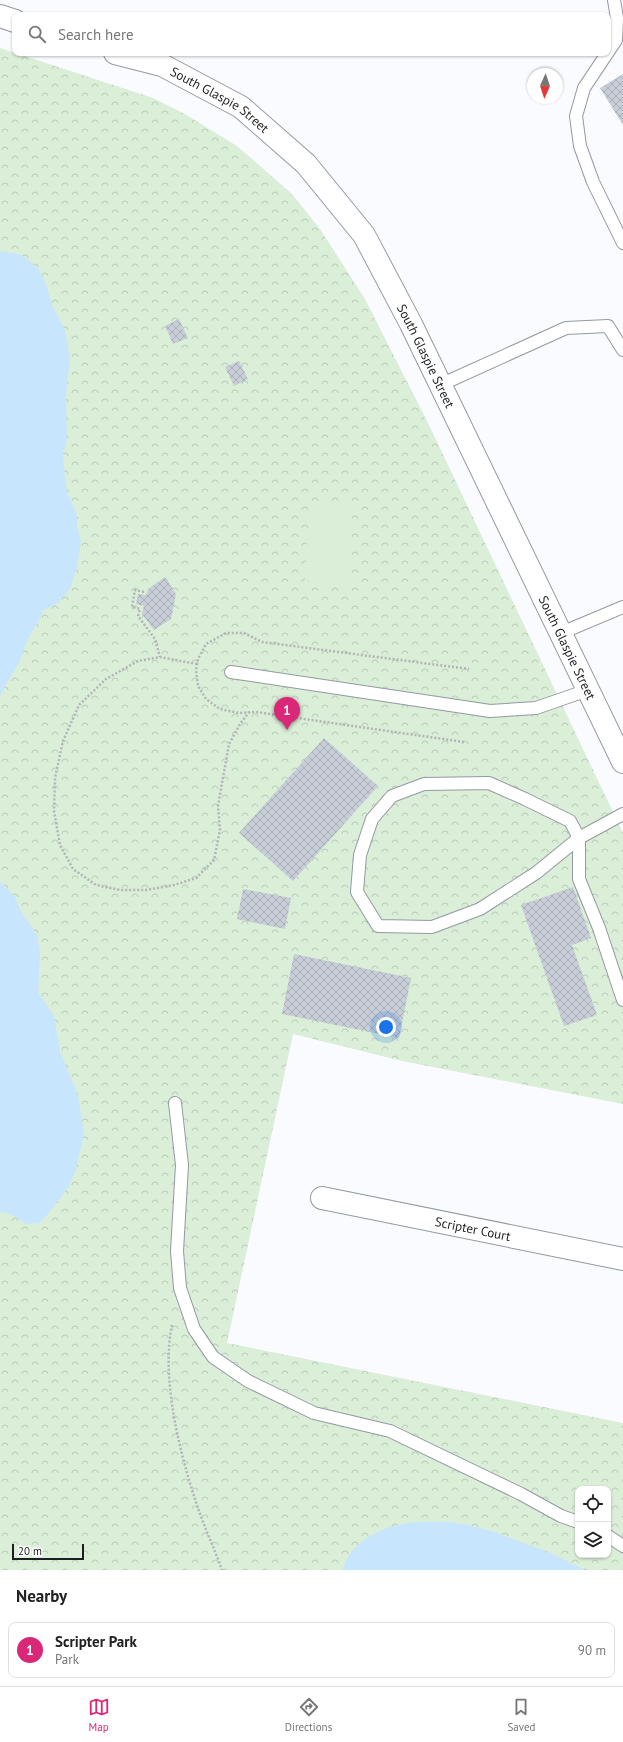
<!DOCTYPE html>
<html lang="en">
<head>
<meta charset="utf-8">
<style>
	:root { --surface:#fff; --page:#f6f6f6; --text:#222; --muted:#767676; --line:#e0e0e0; --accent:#db2777 }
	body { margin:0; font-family:"PT Sans",sans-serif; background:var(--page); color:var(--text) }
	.controls { position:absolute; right:12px; bottom:12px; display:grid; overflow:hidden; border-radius:8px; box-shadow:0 1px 3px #0004 }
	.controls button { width:36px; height:36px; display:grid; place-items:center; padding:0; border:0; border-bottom:1px solid var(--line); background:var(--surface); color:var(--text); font:20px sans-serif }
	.compass { position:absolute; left:527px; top:68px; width:36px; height:36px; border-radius:50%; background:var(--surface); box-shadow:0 1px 3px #0004; rotate:183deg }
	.scale { position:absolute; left:12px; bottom:10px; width:72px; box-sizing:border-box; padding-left:4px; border:2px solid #1c1e21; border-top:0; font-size:11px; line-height:14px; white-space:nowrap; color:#1c1e21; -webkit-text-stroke:3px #fff; paint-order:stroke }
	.you { position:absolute; left:386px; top:1027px; width:14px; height:14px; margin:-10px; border:3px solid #fff; border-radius:50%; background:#1a73e8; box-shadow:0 0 0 6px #1a73e833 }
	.badge { display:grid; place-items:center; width:26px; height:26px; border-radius:50%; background:var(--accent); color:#fff; font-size:13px; font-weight:700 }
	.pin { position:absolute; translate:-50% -33px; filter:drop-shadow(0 1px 2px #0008) }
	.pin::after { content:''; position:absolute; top:21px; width:14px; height:12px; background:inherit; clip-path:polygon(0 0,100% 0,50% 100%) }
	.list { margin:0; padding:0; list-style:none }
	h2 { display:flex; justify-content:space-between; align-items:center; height:52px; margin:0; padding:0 16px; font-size:17px }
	h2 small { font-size:13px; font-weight:400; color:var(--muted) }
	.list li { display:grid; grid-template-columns:26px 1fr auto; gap:12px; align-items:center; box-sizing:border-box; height:56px; margin:0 8px 8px; padding:0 8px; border:1px solid var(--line); border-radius:8px }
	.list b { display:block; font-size:15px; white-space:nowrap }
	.list p { margin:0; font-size:13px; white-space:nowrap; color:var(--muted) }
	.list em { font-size:13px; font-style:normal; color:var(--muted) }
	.icon { flex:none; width:22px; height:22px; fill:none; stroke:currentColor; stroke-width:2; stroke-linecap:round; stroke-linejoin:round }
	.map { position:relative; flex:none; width:623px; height:1570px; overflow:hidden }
	.search { position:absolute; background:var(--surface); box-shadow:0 1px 3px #0004; left:12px; right:12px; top:12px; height:44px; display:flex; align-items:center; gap:10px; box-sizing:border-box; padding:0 14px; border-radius:8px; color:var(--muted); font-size:15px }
	.sheet { height:116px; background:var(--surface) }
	nav { display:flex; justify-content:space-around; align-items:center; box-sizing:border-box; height:56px; border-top:1px solid var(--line); background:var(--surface); font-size:11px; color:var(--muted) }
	nav a { display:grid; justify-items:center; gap:2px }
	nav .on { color:var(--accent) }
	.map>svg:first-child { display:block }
	.park { fill:url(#park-crowns); fill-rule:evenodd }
	.garden { fill:#daeed8 }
	.water { fill:#c7e6fd }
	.building { fill:url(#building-cross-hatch) }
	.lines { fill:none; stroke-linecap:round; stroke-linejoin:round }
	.lane-casing { stroke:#9499a2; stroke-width:14 }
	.street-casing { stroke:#9499a2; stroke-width:24 }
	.path { stroke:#b2b4b8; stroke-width:2.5; stroke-dasharray:2 2; stroke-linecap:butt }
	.lane { stroke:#fff; stroke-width:12 }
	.street { stroke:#fff; stroke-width:22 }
	.labels { text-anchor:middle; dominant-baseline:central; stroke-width:3; stroke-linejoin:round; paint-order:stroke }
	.street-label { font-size:13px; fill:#1c1e21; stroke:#fff }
</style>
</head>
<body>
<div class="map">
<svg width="623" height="1570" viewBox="0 0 623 1570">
	<defs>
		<pattern id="park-crowns" width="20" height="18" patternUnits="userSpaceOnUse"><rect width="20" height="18" fill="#daeed8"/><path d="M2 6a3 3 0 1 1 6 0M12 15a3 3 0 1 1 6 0" fill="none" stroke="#baccb9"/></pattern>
		<pattern id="building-cross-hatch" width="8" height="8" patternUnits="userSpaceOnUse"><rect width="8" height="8" fill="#c8ced7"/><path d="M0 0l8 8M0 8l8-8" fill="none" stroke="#abb0b8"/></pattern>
	</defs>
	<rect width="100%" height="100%" fill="#f9fbff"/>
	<!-- park -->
	<path class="park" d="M0,48L153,98L185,114L237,146L292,194L320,229L365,299L428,423L623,833V1104L402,1061L293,1034L227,1343L623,1423V1570H0ZM578,1489H608V1555H578Z"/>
	<!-- garden -->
	<path class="garden" d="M310,503L353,506L348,584L305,581Z"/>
	<!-- water -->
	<path class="water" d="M0,251L14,253L23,256L37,267L44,278L52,305L65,330L70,358L66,395L67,440L63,454L64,468L67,492L77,515V527L81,541L77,566L70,589L58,603L44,610L26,643L19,663L6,684L0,697Z
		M0,881L15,897L22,913L37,935L40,952L38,992L54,1016L60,1052L78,1095L84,1135L75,1172L68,1188L47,1215L39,1223L26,1224L10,1214L0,1212Z
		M449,1522L468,1525L495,1532L553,1554L585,1570H343C348,1544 379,1528 403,1524C418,1521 434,1522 449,1522Z"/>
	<!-- building -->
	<path class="building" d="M623,74V125L600,88Z
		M179,319L188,338L173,344L165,326Z
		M239,361L248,379L234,386L225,367Z
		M165,577L176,594L171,619L154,630L142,614L144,606L136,604L138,594L146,595L148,589Z
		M324,738L378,786L293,881L239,833Z
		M573,887L591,938L572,945L597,1015L564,1026L521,905Z
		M243,889L291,898L285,929L237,919Z
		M294,954L411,978L399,1038L282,1014Z"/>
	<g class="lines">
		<defs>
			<path id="lane" d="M614,0L617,18L616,40L584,88L576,116L580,146L593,182L623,243
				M440,385L566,328L608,326L623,350
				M561,633L623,607
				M231,672L490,711L536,708L588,690
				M623,814L579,838L536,873L480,909L432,927L378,926L357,892L360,855L372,819L392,796L424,784L489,783L525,799L570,821L579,838V879L599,928L623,1000
				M175,1103L182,1165L177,1251L180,1288L194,1329L213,1357L248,1381L314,1413L390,1431L521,1494L561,1516L578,1522
				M608,1536L623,1546"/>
			<g id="street">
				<path d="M0,16L15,21"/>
				<path id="s1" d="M115,53L162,65L241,107L306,164L364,235L411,324L623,762"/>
				<path id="s2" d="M322,1198L623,1259"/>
			</g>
		</defs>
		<!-- lane casing -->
		<use href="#lane" class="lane-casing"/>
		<!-- street casing -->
		<use href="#street" class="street-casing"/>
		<!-- path -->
		<path class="path" d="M144,592L135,590L132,607L140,609L138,616L155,639L160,657
			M197,664L160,657L138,661L106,679L79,705L63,741L55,778L54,811L60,845L73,869L96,885L120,890H146L174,885L196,878L214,860L220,830L218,806L229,744L240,724L249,712
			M464,742L256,712L239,713L220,709L206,699L198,686L196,670L198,659L206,644L226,633H244L262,642L469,669
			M172,1325C161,1377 179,1451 196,1502C203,1525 214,1547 222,1570"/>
		<!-- lane -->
		<use href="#lane" class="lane"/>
		<!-- street -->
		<use href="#street" class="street"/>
	</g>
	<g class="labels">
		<!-- street labels -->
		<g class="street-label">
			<text stroke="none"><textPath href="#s1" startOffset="116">South Glaspie Street</textPath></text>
			<text stroke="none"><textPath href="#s1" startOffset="452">South Glaspie Street</textPath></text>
			<text stroke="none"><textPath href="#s1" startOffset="776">South Glaspie Street</textPath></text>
			<text stroke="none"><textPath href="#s2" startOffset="154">Scripter Court</textPath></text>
		</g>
	</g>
</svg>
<div class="controls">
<button><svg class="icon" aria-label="locate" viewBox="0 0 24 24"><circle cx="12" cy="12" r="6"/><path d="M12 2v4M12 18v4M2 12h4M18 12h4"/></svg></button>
<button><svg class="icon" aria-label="layers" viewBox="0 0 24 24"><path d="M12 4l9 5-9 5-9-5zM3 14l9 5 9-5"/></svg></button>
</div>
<svg class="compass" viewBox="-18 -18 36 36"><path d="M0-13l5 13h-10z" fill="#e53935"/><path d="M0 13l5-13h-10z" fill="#767676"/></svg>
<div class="scale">20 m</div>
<div class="you"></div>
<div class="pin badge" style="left:287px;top:730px">1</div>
<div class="search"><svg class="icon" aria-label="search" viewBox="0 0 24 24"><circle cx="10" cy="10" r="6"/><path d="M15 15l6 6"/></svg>Search here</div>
</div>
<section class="sheet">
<h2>Nearby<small></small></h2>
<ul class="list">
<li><span class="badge">1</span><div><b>Scripter Park</b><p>Park</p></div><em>90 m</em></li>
</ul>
</section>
<nav>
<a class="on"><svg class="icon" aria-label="map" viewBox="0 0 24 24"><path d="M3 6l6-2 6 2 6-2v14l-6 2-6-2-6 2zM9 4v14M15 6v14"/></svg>Map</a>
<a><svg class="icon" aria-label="directions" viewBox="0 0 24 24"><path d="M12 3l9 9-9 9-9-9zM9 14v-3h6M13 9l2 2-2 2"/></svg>Directions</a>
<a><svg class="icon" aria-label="saved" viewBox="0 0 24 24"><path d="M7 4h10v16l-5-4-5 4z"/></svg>Saved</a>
</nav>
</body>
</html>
